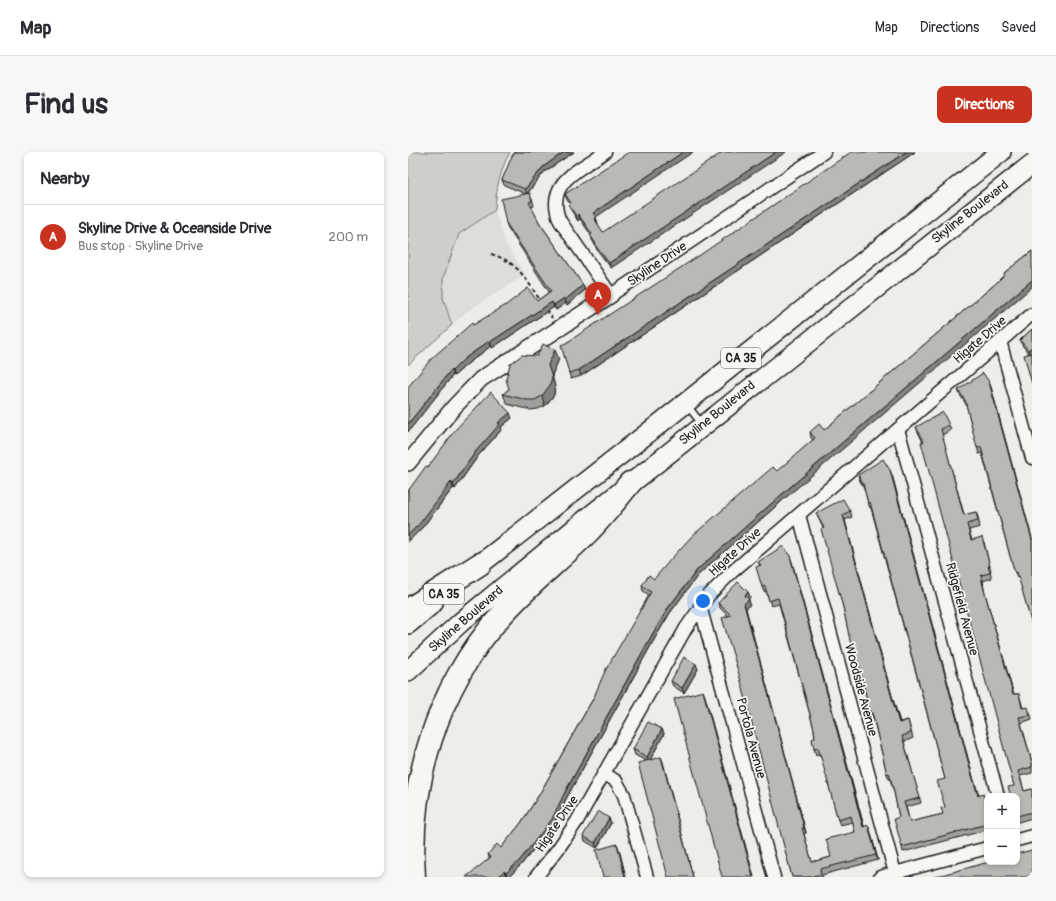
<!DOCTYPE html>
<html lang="en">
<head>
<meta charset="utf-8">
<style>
	:root { --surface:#fff; --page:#f7f7f7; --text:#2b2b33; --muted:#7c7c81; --line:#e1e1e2; --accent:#c8321e }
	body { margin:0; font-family:Pangolin,sans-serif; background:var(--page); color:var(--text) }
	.controls { position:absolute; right:12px; bottom:12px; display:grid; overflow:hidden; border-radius:8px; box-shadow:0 2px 6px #0003 }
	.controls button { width:36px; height:36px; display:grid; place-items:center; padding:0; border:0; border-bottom:1px solid var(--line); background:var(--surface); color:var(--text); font:20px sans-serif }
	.you { position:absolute; left:295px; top:449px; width:14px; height:14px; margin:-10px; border:3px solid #fff; border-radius:50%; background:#1a73e8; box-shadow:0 0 0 6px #1a73e833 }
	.badge { display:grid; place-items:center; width:26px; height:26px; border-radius:50%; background:var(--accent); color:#fff; font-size:13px; font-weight:700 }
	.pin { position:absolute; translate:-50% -33px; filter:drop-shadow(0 1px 2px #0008) }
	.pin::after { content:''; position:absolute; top:21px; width:14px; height:12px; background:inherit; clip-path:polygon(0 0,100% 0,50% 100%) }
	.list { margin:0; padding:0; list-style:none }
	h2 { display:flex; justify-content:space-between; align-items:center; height:52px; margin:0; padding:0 16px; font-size:17px }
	h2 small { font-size:13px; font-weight:400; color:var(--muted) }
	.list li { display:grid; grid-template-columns:26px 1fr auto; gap:12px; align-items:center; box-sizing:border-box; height:64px; padding:0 16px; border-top:1px solid var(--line) }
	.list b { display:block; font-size:15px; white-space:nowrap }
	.list p { margin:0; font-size:13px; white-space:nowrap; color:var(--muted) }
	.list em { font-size:13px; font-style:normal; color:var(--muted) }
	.map { position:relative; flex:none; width:624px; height:725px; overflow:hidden; border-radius:8px }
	header { display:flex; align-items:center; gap:24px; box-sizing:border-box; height:56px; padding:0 20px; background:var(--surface); border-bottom:1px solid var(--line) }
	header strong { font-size:19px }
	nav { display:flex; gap:22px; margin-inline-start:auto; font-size:14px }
	.intro { display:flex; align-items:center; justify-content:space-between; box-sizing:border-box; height:96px; padding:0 24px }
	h1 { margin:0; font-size:28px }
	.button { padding:10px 18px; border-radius:8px; background:var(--accent); color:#fff; font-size:14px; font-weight:700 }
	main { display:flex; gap:24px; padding:0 24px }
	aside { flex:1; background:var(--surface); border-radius:8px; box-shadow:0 2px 6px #0003 }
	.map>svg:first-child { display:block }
	.built { fill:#ddddda }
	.green { fill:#cececb; stroke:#757574 }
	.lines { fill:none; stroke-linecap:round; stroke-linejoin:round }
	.service-casing { stroke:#1c1c1c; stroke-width:9 }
	.minor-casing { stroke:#1c1c1c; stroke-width:15 }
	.tertiary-casing { stroke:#1c1c1c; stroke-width:18 }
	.primary-casing { stroke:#1c1c1c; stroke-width:22 }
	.motorway-casing { stroke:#1c1c1c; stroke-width:25 }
	.path { stroke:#1c1c1c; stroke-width:2; stroke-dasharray:4 3; stroke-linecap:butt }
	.service { stroke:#f6f6f2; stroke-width:6 }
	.minor { stroke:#f6f6f2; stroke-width:12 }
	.tertiary { stroke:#f6f6f2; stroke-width:15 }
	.primary { stroke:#f6f6f2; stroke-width:19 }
	.motorway { stroke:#f6f6f2; stroke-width:22 }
	.wall { fill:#9f9f9d; stroke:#1c1c1c }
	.shaded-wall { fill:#82827f; stroke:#1c1c1c }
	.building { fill:#b9b9b6; stroke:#1c1c1c }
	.labels { text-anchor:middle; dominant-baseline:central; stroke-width:3.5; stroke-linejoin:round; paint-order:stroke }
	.shield { fill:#f6f6f2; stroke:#5d5d5c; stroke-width:1 }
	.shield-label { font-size:12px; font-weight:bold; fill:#1c1c1c }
	.street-label { font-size:13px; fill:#1c1c1c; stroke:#f6f6f2 }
</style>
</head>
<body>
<header>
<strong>Map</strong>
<nav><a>Map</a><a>Directions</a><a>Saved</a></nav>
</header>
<div class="intro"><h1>Find us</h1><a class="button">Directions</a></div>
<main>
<aside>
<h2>Nearby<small></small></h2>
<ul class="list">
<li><span class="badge">A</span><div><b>Skyline Drive &amp; Oceanside Drive</b><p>Bus stop · Skyline Drive</p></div><em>200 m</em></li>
</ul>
</aside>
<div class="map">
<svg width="624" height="725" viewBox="0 0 624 725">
	<rect width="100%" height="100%" fill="#edede9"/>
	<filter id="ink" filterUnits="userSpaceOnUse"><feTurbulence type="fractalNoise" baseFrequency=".025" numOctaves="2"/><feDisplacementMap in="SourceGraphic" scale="8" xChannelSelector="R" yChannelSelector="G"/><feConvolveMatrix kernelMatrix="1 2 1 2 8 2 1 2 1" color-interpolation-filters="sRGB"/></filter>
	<g filter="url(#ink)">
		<!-- built -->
		<path class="built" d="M87,58L98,92L117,123L60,159L44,173L35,146V126L51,82Z"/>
		<!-- green -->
		<path class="green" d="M0,0H102C92,19 88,37 87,58L51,82L35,126V146L44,173L0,213Z"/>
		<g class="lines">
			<defs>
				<path id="service" d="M278,252L294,272"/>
				<path id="minor" d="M197,0C171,18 136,31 152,69L203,143L416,0
					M592,189L624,306
					M490,277L590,644
					M391,363L487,721
					M292,454L366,725
					M197,622L208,629L216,643L239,725
					M609,688L624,684
					M128,725L150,697L169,669L278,476L301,443L324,420L624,162
					M472,725L579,696"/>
				<path id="tertiary" d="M0,311L46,255L73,227L203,143"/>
				<path id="primary" d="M61,421L245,277L593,0
					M0,472L25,451
					M0,519L53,470L182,364L624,12"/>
				<path id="motorway" d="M0,458L72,412
					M6,725C0,632 29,536 91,466C118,435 151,409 180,380C195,365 208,348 222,331"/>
			</defs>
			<!-- service casing -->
			<use href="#service" class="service-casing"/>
			<!-- minor casing -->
			<use href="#minor" class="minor-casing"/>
			<!-- tertiary casing -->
			<use href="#tertiary" class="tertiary-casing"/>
			<!-- primary casing -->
			<use href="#primary" class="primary-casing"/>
			<!-- motorway casing -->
			<use href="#motorway" class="motorway-casing"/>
			<!-- path -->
			<path class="path" d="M83,102C110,110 117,126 132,148
				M139,158L144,166"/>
			<!-- service -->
			<use href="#service" class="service"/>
			<!-- minor -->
			<use href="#minor" class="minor"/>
			<!-- tertiary -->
			<use href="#tertiary" class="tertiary"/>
			<!-- primary -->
			<use href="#primary" class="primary"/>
			<!-- motorway -->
			<use href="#motorway" class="motorway"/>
		</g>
		<!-- wall -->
		<path class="wall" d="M107,0H166L136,20L119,42L124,46L126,54L123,55L131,70L175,133L177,138L159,153L158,151L148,158L146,155L84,196L83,194L58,213L46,224L45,223L0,280L65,173L129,149L141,140L100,76L98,71L118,42L96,33L94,28Z
			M507,0L173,224L163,227L161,221L158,191Z
			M157,42L188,65L203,116L189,98L187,93L184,88L183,83L172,67L170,69L163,58L161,53L162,52L159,48Z
			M624,99L375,348L290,423L262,461L247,486L159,645L146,672L113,713L101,725H98L81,706L80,702L93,696L113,671L131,643L186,545L241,443L235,439L234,433L246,427L405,288L403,286L402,280L416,278L586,133L597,123L596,121Z
			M624,177V232L621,202L614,193L612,188Z
			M151,207L144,223L147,235L146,243L137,254L130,257L122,258L99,252L95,242L101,237Z
			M583,235L624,386V473L611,425L609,426L602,404L574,301L571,302L558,252L552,243L550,238Z
			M104,266L93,275L94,277L70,304L47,337L45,336L14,376L0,390V339L20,315Z
			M541,273L543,278L534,283L556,362V363L568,360L570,365L572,375L561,378L564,388L576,390L583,419H582L584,426L575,429L576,439L605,542H611L615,556L622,560L624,567L613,571L624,610V621L612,624L616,639L624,637V666L610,670L609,667V644L515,290L510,280L508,275Z
			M450,323H484L565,625L571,643L575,642L579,656V678L495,700L494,695L491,665L486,640L482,627H481L479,622L465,565L464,566L462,561L451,515L446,504L435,455L415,376L408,361L442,359L444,365L437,368L484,544L492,570L500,568L505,586L496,590L513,651L498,655L502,670L535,662L537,655V627L463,356H462L460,351L456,336L452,329Z
			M350,410H384L456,674L462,678L470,708L414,723L415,725H384L320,464L312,456L310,451L340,440L342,445L340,447L342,452L338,457L386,635L398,681L396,682L404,710L423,705L447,680L445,670L432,673L430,668L414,607L411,602L408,603L406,597L407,586L406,577L371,452L363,454L358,439L356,440L354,435L352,414Z
			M290,517L276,541L265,534L263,529Z
			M254,577L256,582L242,608L255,610L238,609L227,603L225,597Z
			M201,666L203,671L189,696L177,689L175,684Z"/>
		<!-- shaded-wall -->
		<path class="shaded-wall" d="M156,0H166L136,20L119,42L117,37L135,15Z
			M275,0H285L188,65L189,70L188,71L185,61Z
			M368,0H378L203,116L201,111Z
			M498,0H507L173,224L171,218Z
			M170,62L172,67L170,69L168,64Z
			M624,128V135L375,348L290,423L262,461L247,486L159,645L146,672L113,713L101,725H99L98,721L157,640L245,481L260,456L289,418L373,343Z
			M175,133L177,138L159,153L157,148Z
			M156,146L158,151L148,158L146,153Z
			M144,150L146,155L84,196L82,190Z
			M81,189L83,194L58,213L46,224L44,219L56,207Z
			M624,195V202L622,203L620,198Z
			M147,198L151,207L144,223L147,235L146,243L137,254L134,244L140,213Z
			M43,218L45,223L0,280V272Z
			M581,230L583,235L624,388Z
			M102,261L104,266L93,275L94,277L70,304L47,337L45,332L68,299L90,271Z
			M482,318L484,323L565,625L563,620Z
			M43,330L45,336L14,376L0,390V383Z
			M435,363L484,544L493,576L482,539Z
			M382,404L384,410L457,680L455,675Z
			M573,423L575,429L576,439L607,547L575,434Z
			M340,440L342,445L339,449L337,444Z
			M341,447L342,452L338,457L398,681L336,452Z
			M288,512L290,517L276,541L274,536Z
			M295,539L297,544L346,725H345Z
			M254,577L256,582L241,610L239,605Z
			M253,605L255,610L285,725Z
			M201,666L203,671L189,696L187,691Z
			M460,673L462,678L470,708L468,703Z
			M209,692L211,697L218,725H217Z
			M96,719L98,724L90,725Z"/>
		<!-- building -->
		<path class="building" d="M107,0H156L135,15L117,37L94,28L104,4Z
			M221,0H275L185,61L188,65L186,66L195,80L315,0H368L201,111L187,93L188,92L182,83L184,82L170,62L168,64L161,53L163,51L157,42Z
			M443,0H498L171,218L161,221L153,193L158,191L295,101Z
			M122,41L124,49L121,50L131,70L175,133L157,148L156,146L146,153L144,150L82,190L81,189L56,207L44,219L43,218L0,272V235L24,206L64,171L65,173L98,153L120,136L129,149L143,139L98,71L93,47Z
			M624,99V128L373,343L289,418L260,456L245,481L157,640L144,667L112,708L98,721L96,719L90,725H58L83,705L80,702L89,692L93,696L113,671L131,643L186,545L197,519L243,440L234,433L241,423L246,427L263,407L284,384L365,315L369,319L407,286L402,280L411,272L416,278L586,133L597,122L596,121Z
			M624,177V195L620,198L612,188Z
			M135,192L147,198L140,213L144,226L142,233L134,244L127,248H119L95,242L101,237L98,227L102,212L114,203L129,204Z
			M624,201V232L616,203Z
			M575,221L581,230L624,388V473L609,420L607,421L602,404L573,295L569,296L557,248L550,238Z
			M83,240L102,261L90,271L92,272L68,299L45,332L43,330L12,371L0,383V339L18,314L20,315L48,277Z
			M535,260L541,273L533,277L555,361L556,363L568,360L570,369L559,372L563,388L574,385L582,414H580L582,421L573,423L575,434L605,542H611L614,556L620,555L622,563L611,565L624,611V615L610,619L616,639L624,637V660L609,664V644H603L600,635L606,634L513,290H516L508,275Z
			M475,307L482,318L563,620L570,644L575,642L579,658V672L494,695L486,667L491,665L486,640L481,621L479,622L464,560L462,561L451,513L444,498L435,455L413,377L416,376L408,361L435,347L442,359L435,363L482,539L491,571L500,568L503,581L494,584L512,646L496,650L502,670L535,662L533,656L537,655L529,629L537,627L462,350L460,351L455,332L450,323Z
			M375,394L382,404L455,675L460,673L468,703L412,717L413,722L401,725H384L333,529L314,466L323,463L310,451L330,430L340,440L337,444L341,447L336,452L384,629L396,676H394L404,710L423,705L418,687L447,680L443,664L430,668L413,605L410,596L406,597L404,587L407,586L406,577L370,446L361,449L357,434L354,435L348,415L353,413L350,410Z
			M276,505L288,512L274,536L263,529Z
			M295,539L345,725H314L266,547Z
			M240,570L254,577L239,605L225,597Z
			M253,605L285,725H260L230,611Z
			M190,659L201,666L187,691L175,684Z
			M209,692L217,725H195L188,698Z
			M624,698V723L617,725H526L581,710H609V702Z"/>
	</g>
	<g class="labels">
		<!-- shield labels -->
		<g class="shield">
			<rect x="313" y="196" width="40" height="20" rx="3"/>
			<rect x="16" y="432" width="40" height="20" rx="3"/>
		</g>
		<g class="shield-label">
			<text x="333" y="206">CA 35</text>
			<text x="36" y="442">CA 35</text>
		</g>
		<!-- street labels -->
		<g class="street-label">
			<text transform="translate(562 60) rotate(-38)">Skyline Boulevard</text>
			<text transform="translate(249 112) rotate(-34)">Skyline Drive</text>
			<text transform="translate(572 188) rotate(-41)">Higate Drive</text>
			<text transform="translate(309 261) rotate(-39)">Skyline Boulevard</text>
			<text transform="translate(327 400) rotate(-42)">Higate Drive</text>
			<text transform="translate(554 457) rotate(75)">Ridgefield Avenue</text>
			<text transform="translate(58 467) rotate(-41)">Skyline Boulevard</text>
			<text transform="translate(453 538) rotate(75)">Woodside Avenue</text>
			<text transform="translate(343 586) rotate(75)">Portola Avenue</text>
			<text transform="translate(149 672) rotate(-56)">Higate Drive</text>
		</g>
	</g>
</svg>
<div class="controls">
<button>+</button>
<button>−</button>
</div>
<div class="you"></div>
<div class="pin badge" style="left:190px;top:163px">A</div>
</div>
</main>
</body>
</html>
